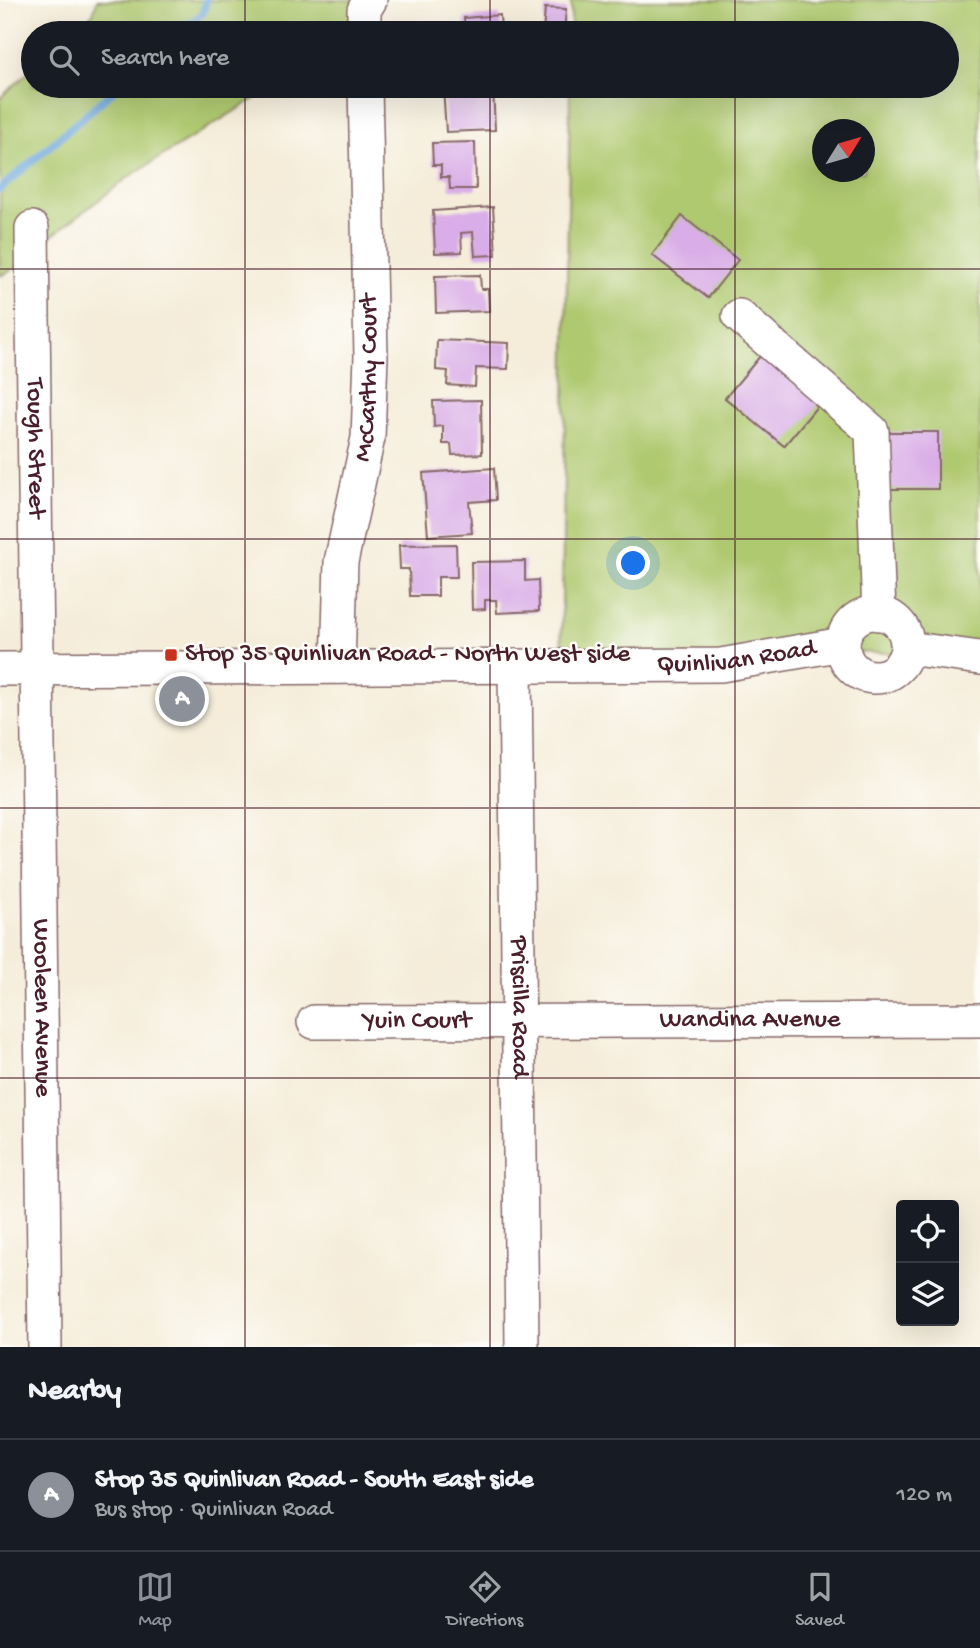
<!DOCTYPE html>
<html lang="en">
<head>
<meta charset="utf-8">
<style>
	:root { --surface:#171b24; --page:#242831; --text:#f1f3f6; --muted:#9ea1a6; --line:#363941; --accent:#8c9099 }
	body { margin:0; font-family:"Gochi Hand",sans-serif; background:var(--page); color:var(--text) }
	.controls { position:absolute; right:21px; bottom:21px; display:grid; overflow:hidden; border-radius:7px; box-shadow:0 7px 28px #0002 }
	.controls button { width:63px; height:63px; display:grid; place-items:center; padding:0; border:0; border-bottom:2px solid var(--line); background:var(--surface); color:var(--text); font:35px sans-serif }
	.compass { position:absolute; left:812px; top:119px; width:63px; height:63px; border-radius:50%; background:var(--surface); box-shadow:0 7px 28px #0002; rotate:53deg }
	.you { position:absolute; left:634px; top:564px; width:24px; height:24px; margin:-18px; border:5px solid #fff; border-radius:50%; background:#1a73e8; box-shadow:0 0 0 10px #1a73e833 }
	.badge { display:grid; place-items:center; width:46px; height:46px; border-radius:50%; background:var(--accent); color:#fff; font-size:23px; font-weight:700 }
	.pin { position:absolute; translate:-50% -50%; border:4px solid #fff; box-shadow:0 2px 7px #0006 }
	.list { margin:0; padding:0; list-style:none }
	h2 { display:flex; justify-content:space-between; align-items:center; height:91px; margin:0; padding:0 28px; font-size:30px }
	h2 small { font-size:23px; font-weight:400; color:var(--muted) }
	.list li { display:grid; grid-template-columns:46px 1fr auto; gap:21px; align-items:center; box-sizing:border-box; height:112px; padding:0 28px; border-top:2px solid var(--line) }
	.list b { display:block; font-size:26px; white-space:nowrap }
	.list p { margin:0; font-size:23px; white-space:nowrap; color:var(--muted) }
	.list em { font-size:23px; font-style:normal; color:var(--muted) }
	.icon { flex:none; width:38px; height:38px; fill:none; stroke:currentColor; stroke-width:2; stroke-linecap:round; stroke-linejoin:round }
	.map { position:relative; flex:none; width:980px; height:1347px; overflow:hidden }
	.search { position:absolute; background:var(--surface); box-shadow:0 7px 28px #0002; left:21px; right:21px; top:21px; height:77px; display:flex; align-items:center; gap:18px; box-sizing:border-box; padding:0 24px; border-radius:38px; color:var(--muted); font-size:26px }
	.sheet { height:203px; background:var(--surface) }
	nav { display:flex; justify-content:space-around; align-items:center; box-sizing:border-box; height:98px; border-top:2px solid var(--line); background:var(--surface); font-size:19px; color:var(--muted) }
	nav a { display:grid; justify-items:center; gap:4px }
	nav .on { color:var(--accent) }
	.map>svg:first-child { display:block }
	.green { fill:#afc96f; stroke:#7c744d; stroke-width:2; fill-rule:evenodd }
	.lines { fill:none; stroke-linecap:round; stroke-linejoin:round }
	.stream { stroke:#6ba6dc; stroke-width:8 }
	.building { fill:#d9ade7 }
	.minor-casing { stroke:#866768; stroke-width:36 }
	.minor { stroke:#fff; stroke-width:33 }
	.grid { fill:none; stroke:#4a1f2b; stroke-width:2; stroke-opacity:0.55 }
	.poi-dot { fill:#c8321e; stroke:#fdfcf7; stroke-width:2.5 }
	.labels { text-anchor:middle; dominant-baseline:central; stroke-width:5; stroke-linejoin:round; paint-order:stroke }
	.street-label { font-size:26px; fill:#4a1f2b; stroke:#fdfcf7 }
	.poi-label { font-size:26px; fill:#4a1f2b; stroke:#fdfcf7; text-anchor:start }
</style>
</head>
<body>
<div class="map">
<svg width="980" height="1347" viewBox="0 0 980 1347">
	<rect width="100%" height="100%" fill="#fdfcf7"/>
	<filter id="ink" filterUnits="userSpaceOnUse"><feTurbulence type="fractalNoise" baseFrequency=".0143" numOctaves="2"/><feDisplacementMap in="SourceGraphic" scale="14" xChannelSelector="R" yChannelSelector="G"/><feConvolveMatrix kernelMatrix="1 2 1 2 8 2 1 2 1" color-interpolation-filters="sRGB"/></filter>
	<filter id="wash" filterUnits="userSpaceOnUse"><feTurbulence type="fractalNoise" baseFrequency=".00686" numOctaves="4" result="noise"/><feDisplacementMap in="SourceGraphic" scale="28" xChannelSelector="R" yChannelSelector="G"/><feGaussianBlur stdDeviation="1.57" result="paint"/><feColorMatrix in="noise" values="0 0 0 0 0 0 0 0 0 0 0 0 0 0 0 0 0 1.4 0 .05"/><feComposite in="paint" operator="in"/></filter>
	<g filter="url(#wash)">
		<rect width="100%" height="100%" fill="#f5edda"/>
		<!-- green -->
		<path class="green" d="M97,0H370L364,10L336,33H72L93,14Z
			M571,0H980V655L844,652L561,666L570,86H947V33H571ZM822,130H864V172H822Z
			M33,68V86H275L130,176L32,251V259L0,276V98Z"/>
		<g class="lines">
			<!-- stream -->
			<path class="stream" d="M179,33L203,13L206,0
				M0,189L119,86"/>
		</g>
		<g id="blocks">
			<!-- building -->
			<path class="building" d="M545,8L566,9L564,33H543Z
				M500,15L501,33H465L464,18Z
				M493,86L495,130L446,132L443,87Z
				M475,142L476,189H450L449,177H441V165H433L432,143Z
				M493,207L496,255L475,256L473,232L461,233L462,252L435,253L433,211Z
				M682,216L738,260L708,298L652,255Z
				M480,275L481,289H488L489,311L436,313L435,276Z
				M437,340L509,343L508,369L476,368L475,387L447,385L448,371L436,370Z
				M761,355L819,404L784,446L725,398Z
				M481,400L482,454L452,455L451,444H443V426L434,427L433,401Z
				M888,432H938V489H888Z
				M494,468L496,500L469,502L472,533L428,536L423,473Z
				M456,544L457,577H438V596H410L409,569H400L399,545Z
				M525,561V581L538,580L539,611L497,613L496,600H485V609L472,610L471,562Z"/>
		</g>
	</g>
	<g filter="url(#ink)">
		<use href="#blocks" fill-opacity="0" stroke="#866768" stroke-width="2"/>
		<g class="lines">
			<defs>
				<g id="minor">
					<path d="M364,33V10L370,0"/>
					<path id="s1" d="M32,228L45,1347"/>
					<path d="M739,316L872,431L879,614"/>
					<circle cx="875" cy="645" r="32"/>
					<path d="M907,648L980,658"/>
					<path id="s2" d="M338,667L341,562L368,438L371,356L365,86"/>
					<path id="s3" d="M515,667L522,1347"/>
					<path id="s4" d="M0,669L721,665L843,644"/>
					<path id="s5" d="M314,1022L980,1020"/>
				</g>
			</defs>
			<!-- minor casing -->
			<use href="#minor" class="minor-casing"/>
			<!-- minor -->
			<use href="#minor" class="minor"/>
		</g>
	</g>
	<!-- grid -->
	<path class="grid" d="M245,0V33M490,0V33M735,0V33M245,86V1347M490,86V1347M735,86V1347M0,269H980M0,539H980M0,808H980M0,1078H980"/>
	<!-- markers -->
	<rect class="poi-dot" x="164" y="648" width="14" height="14" rx="3.5"/>
	<g class="labels">
		<!-- street labels -->
		<g class="street-label">
			<text stroke="none"><textPath href="#s2" startOffset="292">McCarthy Court</textPath></text>
			<text stroke="none"><textPath href="#s1" startOffset="220">Tough Street</textPath></text>
			<text stroke="none"><textPath href="#s4" startOffset="737">Quinlivan Road</textPath></text>
			<text stroke="none"><textPath href="#s3" startOffset="340">Priscilla Road</textPath></text>
			<text stroke="none"><textPath href="#s1" startOffset="780">Wooleen Avenue</textPath></text>
			<text stroke="none"><textPath href="#s5" startOffset="436">Wandina Avenue</textPath></text>
			<text stroke="none"><textPath href="#s5" startOffset="103">Yuin Court</textPath></text>
		</g>
		<!-- poi labels -->
		<g class="poi-label">
			<text x="185" y="655">Stop 35 Quinlivan Road - North West side</text>
		</g>
	</g>
</svg>
<div class="controls">
<button><svg class="icon" aria-label="locate" viewBox="0 0 24 24"><circle cx="12" cy="12" r="6"/><path d="M12 2v4M12 18v4M2 12h4M18 12h4"/></svg></button>
<button><svg class="icon" aria-label="layers" viewBox="0 0 24 24"><path d="M12 4l9 5-9 5-9-5zM3 14l9 5 9-5"/></svg></button>
</div>
<svg class="compass" viewBox="-18 -18 36 36"><path d="M0-13l5 13h-10z" fill="#e53935"/><path d="M0 13l5-13h-10z" fill="#9ea1a6"/></svg>
<div class="you"></div>
<div class="pin badge" style="left:182px;top:699px">A</div>
<div class="search"><svg class="icon" aria-label="search" viewBox="0 0 24 24"><circle cx="10" cy="10" r="6"/><path d="M15 15l6 6"/></svg>Search here</div>
</div>
<section class="sheet">
<h2>Nearby<small></small></h2>
<ul class="list">
<li><span class="badge">A</span><div><b>Stop 35 Quinlivan Road - South East side</b><p>Bus stop · Quinlivan Road</p></div><em>120 m</em></li>
</ul>
</section>
<nav>
<a class="on"><svg class="icon" aria-label="map" viewBox="0 0 24 24"><path d="M3 6l6-2 6 2 6-2v14l-6 2-6-2-6 2zM9 4v14M15 6v14"/></svg>Map</a>
<a><svg class="icon" aria-label="directions" viewBox="0 0 24 24"><path d="M12 3l9 9-9 9-9-9zM9 14v-3h6M13 9l2 2-2 2"/></svg>Directions</a>
<a><svg class="icon" aria-label="saved" viewBox="0 0 24 24"><path d="M7 4h10v16l-5-4-5 4z"/></svg>Saved</a>
</nav>
</body>
</html>
